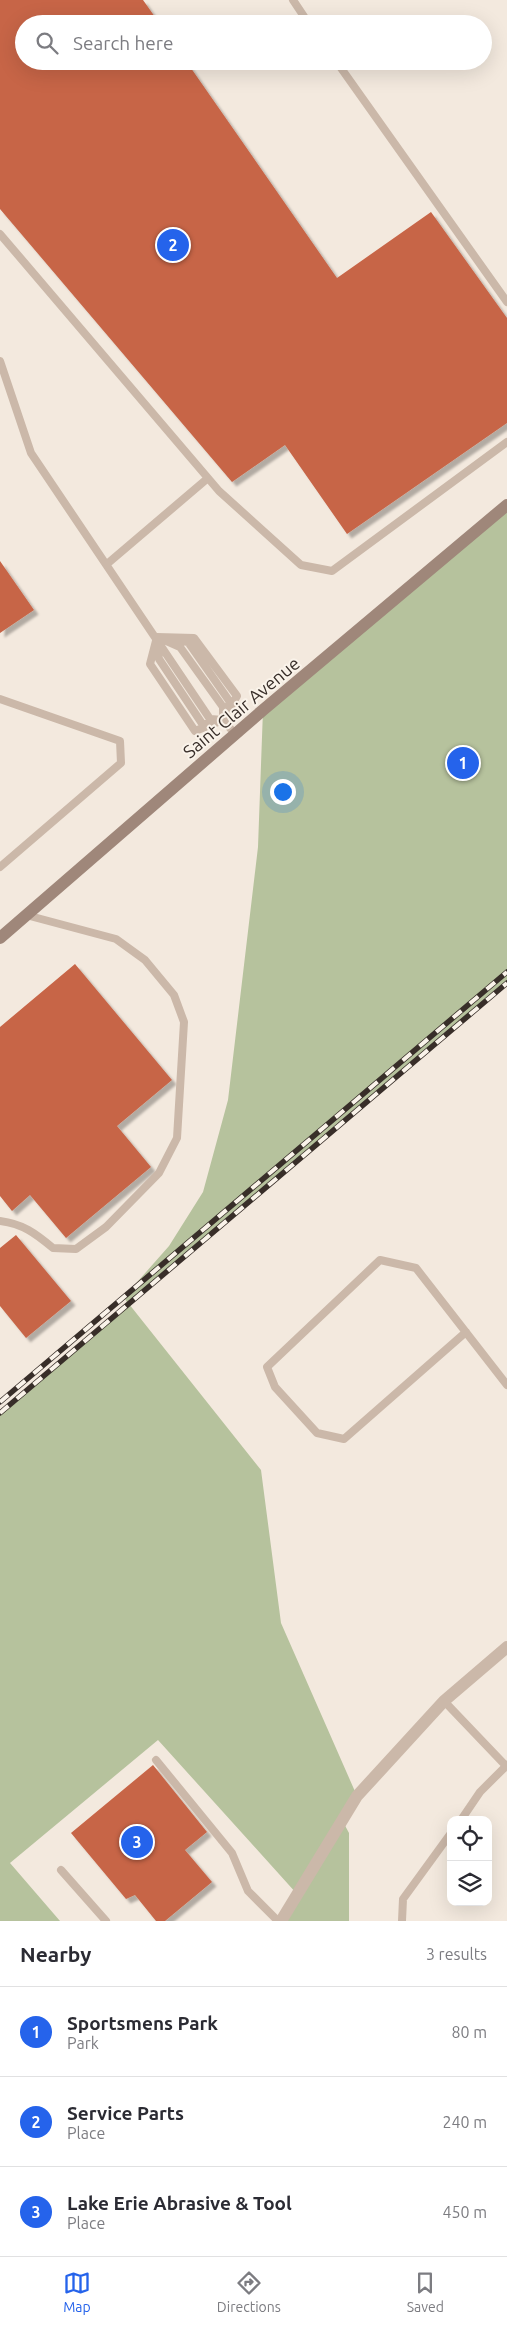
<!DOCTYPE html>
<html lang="en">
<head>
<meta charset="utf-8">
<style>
	:root { --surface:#fff; --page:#f7f7f7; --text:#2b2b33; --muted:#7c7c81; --line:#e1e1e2; --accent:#2563eb }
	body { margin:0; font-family:Ubuntu,sans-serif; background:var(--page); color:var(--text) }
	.controls { position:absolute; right:15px; bottom:15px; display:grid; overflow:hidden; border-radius:10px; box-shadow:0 5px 20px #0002 }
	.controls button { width:45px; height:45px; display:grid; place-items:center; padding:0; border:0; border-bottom:1px solid var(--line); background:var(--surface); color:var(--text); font:25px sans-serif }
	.you { position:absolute; left:282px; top:791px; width:18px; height:18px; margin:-12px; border:4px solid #fff; border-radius:50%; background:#1a73e8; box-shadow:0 0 0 8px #1a73e833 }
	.badge { display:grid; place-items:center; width:32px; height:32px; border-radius:50%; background:var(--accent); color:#fff; font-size:16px; font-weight:700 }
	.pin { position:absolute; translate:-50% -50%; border:2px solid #fff; box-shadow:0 1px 5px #0006 }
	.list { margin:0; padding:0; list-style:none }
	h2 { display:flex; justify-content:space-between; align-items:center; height:65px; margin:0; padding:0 20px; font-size:21px }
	h2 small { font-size:16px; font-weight:400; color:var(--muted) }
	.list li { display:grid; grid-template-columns:32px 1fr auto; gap:15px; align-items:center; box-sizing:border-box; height:90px; padding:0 20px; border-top:1px solid var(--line) }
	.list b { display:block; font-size:19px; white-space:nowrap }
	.list p { margin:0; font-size:16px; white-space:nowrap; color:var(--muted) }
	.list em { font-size:16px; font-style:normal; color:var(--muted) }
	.icon { flex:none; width:28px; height:28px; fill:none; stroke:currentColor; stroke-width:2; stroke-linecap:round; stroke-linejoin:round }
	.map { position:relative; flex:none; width:507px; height:1921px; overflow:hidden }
	.search { position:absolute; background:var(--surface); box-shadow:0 5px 20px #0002; left:15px; right:15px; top:15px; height:55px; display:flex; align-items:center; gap:12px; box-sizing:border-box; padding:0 18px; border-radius:28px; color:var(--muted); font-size:19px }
	.sheet { height:335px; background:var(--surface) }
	nav { display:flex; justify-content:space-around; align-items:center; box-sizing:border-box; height:70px; border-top:1px solid var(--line); background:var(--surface); font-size:14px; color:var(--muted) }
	nav a { display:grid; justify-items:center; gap:2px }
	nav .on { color:var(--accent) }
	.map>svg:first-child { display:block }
	.green { fill:#b6c29d }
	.building { fill:#c76547; filter:url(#shadow) }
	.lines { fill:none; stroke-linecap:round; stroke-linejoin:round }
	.lane { stroke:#cbb8a9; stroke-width:8 }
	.street { stroke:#cbb8a9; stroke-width:12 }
	.secondary { stroke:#9f877a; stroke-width:12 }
	.rail-casing { stroke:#382e29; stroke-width:5.5 }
	.rail { stroke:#faf3ea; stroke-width:4; stroke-dasharray:11; stroke-linecap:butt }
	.labels { text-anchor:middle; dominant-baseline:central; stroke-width:4; stroke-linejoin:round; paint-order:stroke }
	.street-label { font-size:18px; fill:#382e29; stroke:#faf3ea }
</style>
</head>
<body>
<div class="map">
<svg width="507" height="1921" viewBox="0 0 507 1921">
	<defs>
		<filter id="shadow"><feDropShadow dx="4.5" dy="4.5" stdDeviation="1" flood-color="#0004"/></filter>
	</defs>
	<rect width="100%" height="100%" fill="#f3e9de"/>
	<!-- green -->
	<path class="green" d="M507,505V983L129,1304L261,1470L281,1623L357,1796L342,1820L349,1833V1921H281L297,1894L158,1740L10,1863L60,1921H0V1413L128,1304L124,1297L169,1246L203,1192L228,1100L258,847L263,710Z"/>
	<!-- building -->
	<path class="building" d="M0,0H143L160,24H24V61H186L337,278L431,212L507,318V423L347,534L285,445L232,482L0,209Z
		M0,561L34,610L0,633Z
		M75,964L172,1080L117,1126L151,1167L66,1238L30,1195L12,1211L0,1196V1027Z
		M16,1235L71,1301L26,1338L0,1306V1248Z
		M153,1765L207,1832L185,1850L212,1882L165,1921H156L135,1895L126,1899L71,1833Z"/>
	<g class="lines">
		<!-- lane -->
		<path class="lane" d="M293,0L309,24
			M336,61L507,302
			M0,234L219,491L301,565L332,571L507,442
			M0,361L31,453L210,719L223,720
			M107,564L208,478
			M157,637L194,638L237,696L223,720L195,731L150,664Z
			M162,639L180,647L223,707V720L235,734
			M181,641L188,642L230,702L227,709
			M157,646L159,659L203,725L209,723
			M0,699L120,741L121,763L0,867
			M0,1221C23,1224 35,1233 53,1248L76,1249L106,1227L159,1173L177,1138L184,1022L174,995L145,960L116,939L26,915
			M466,1332L344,1439L317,1433L275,1387L267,1367L380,1260L416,1268L507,1385
			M444,1701L507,1767
			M156,1760L232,1853L248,1891L278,1921
			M461,1820L480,1792L507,1765
			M61,1870L106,1921
			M402,1921L403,1899L451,1833"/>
		<!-- street -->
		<path class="street" d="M281,1921L357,1796L444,1701L507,1647"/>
		<!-- secondary -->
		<path class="secondary" d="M0,938L263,710L507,505"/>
		<defs>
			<path id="rail" d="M0,1402L507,972
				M0,1413L507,983"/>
		</defs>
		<!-- rail casing -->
		<use href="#rail" class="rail-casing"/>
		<!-- rail -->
		<use href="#rail" class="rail"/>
	</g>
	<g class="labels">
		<!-- street labels -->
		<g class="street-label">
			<text transform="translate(241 707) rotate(-40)">Saint Clair Avenue</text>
		</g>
	</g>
</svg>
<div class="controls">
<button><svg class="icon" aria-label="locate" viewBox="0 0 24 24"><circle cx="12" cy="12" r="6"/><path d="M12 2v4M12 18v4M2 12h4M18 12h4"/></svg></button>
<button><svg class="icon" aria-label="layers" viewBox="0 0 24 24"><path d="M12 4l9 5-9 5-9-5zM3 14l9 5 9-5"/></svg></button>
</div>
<div class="you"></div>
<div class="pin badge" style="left:463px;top:763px">1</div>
<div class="pin badge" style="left:173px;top:245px">2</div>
<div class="pin badge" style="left:137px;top:1842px">3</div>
<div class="search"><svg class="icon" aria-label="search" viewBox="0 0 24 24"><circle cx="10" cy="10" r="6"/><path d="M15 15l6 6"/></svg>Search here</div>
</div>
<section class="sheet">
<h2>Nearby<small>3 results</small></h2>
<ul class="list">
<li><span class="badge">1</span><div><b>Sportsmens Park</b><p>Park</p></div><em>80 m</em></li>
<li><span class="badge">2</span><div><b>Service Parts</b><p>Place</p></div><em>240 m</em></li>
<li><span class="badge">3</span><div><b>Lake Erie Abrasive &amp; Tool</b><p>Place</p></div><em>450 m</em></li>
</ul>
</section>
<nav>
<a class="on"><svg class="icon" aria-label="map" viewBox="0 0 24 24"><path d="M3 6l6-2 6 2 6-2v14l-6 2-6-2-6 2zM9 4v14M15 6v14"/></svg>Map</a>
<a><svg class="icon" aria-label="directions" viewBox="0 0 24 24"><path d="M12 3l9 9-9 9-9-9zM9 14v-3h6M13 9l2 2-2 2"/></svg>Directions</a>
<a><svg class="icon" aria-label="saved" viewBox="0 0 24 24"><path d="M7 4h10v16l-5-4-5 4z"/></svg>Saved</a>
</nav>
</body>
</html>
